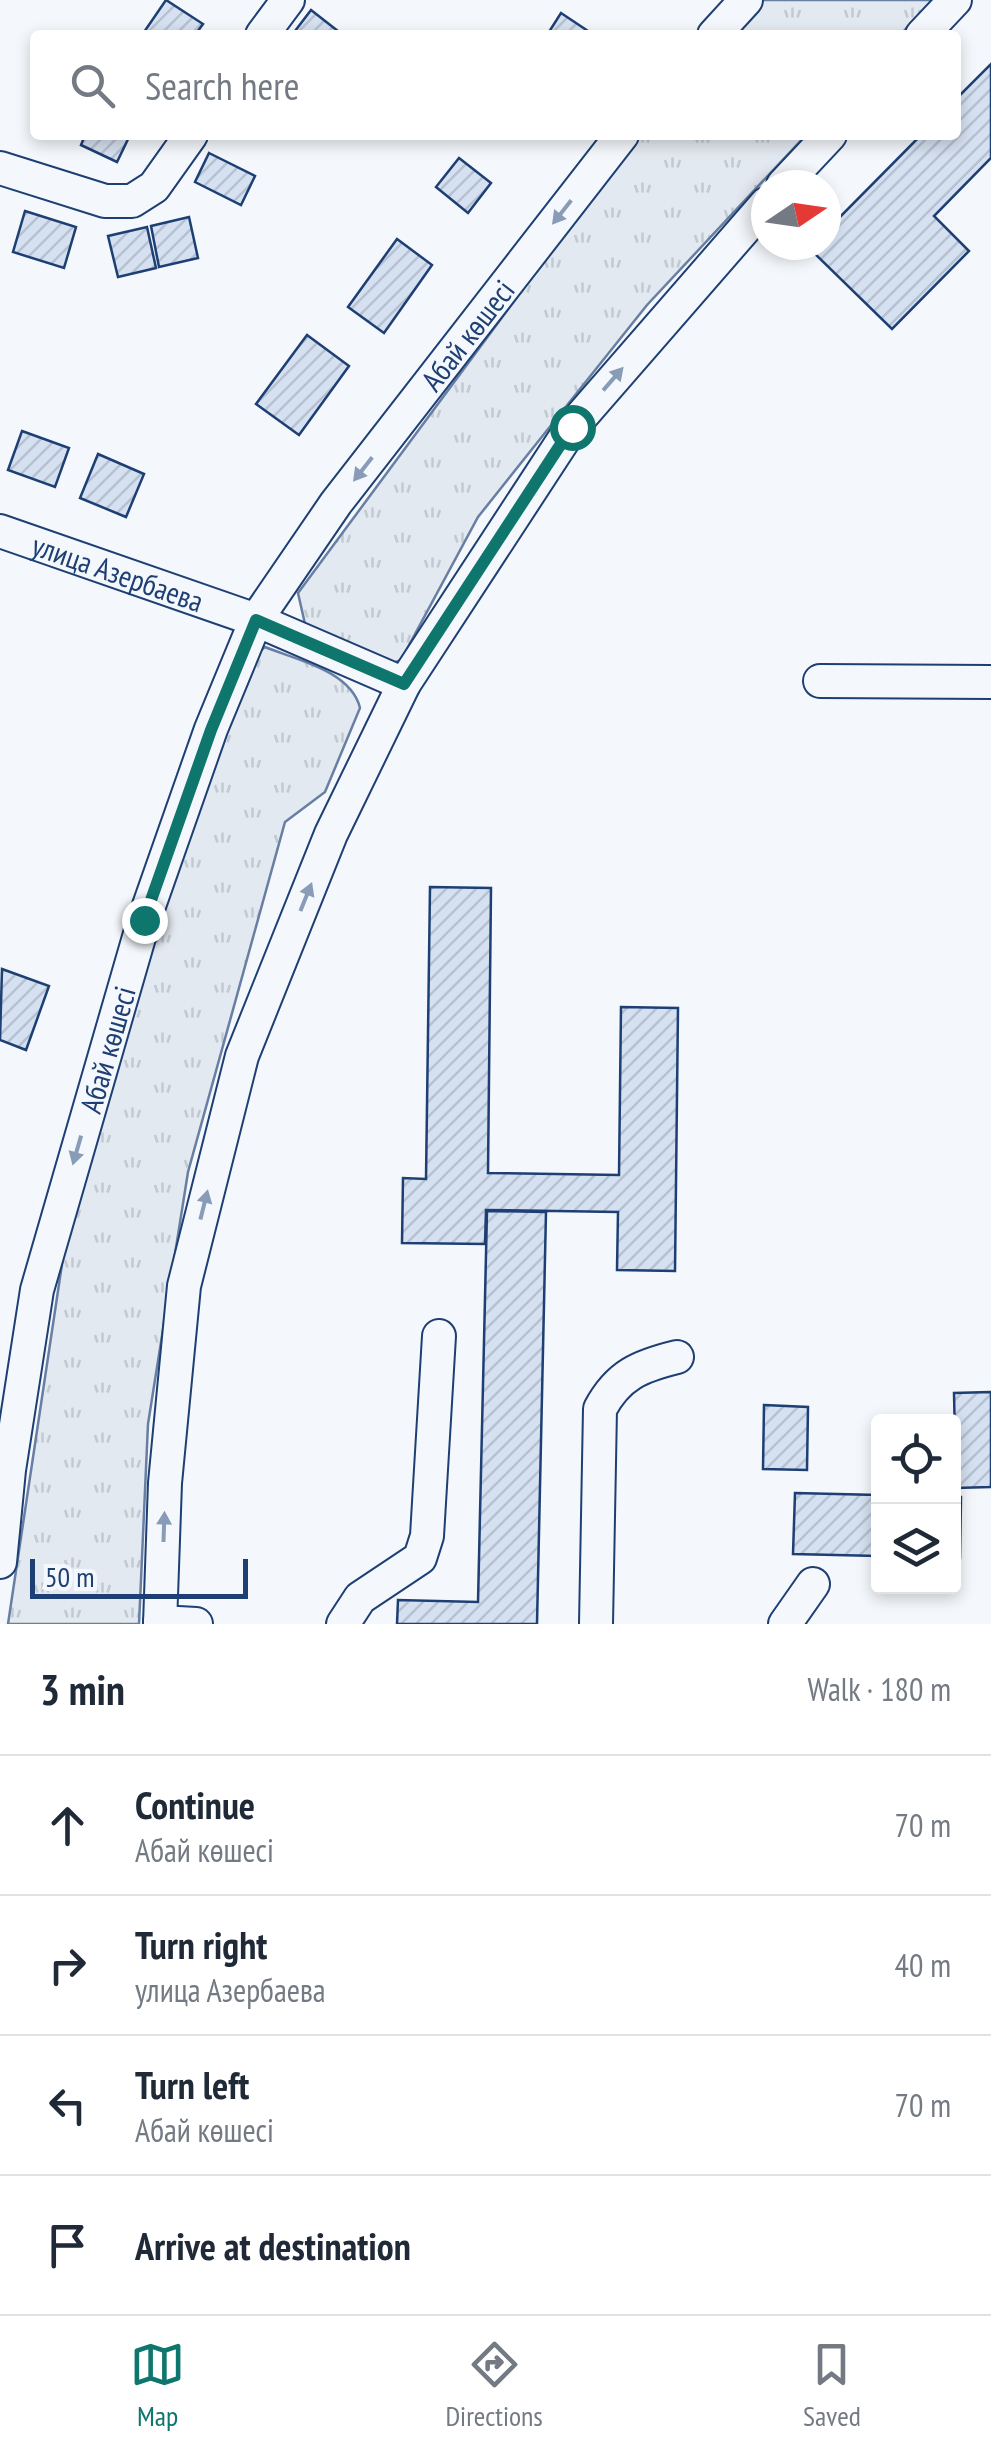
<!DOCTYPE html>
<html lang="en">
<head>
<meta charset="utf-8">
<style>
	:root { --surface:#fff; --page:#f6f6f7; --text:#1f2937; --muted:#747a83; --line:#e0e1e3; --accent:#0f766e }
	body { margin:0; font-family:"PT Sans Narrow",sans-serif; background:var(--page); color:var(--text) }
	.controls { position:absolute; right:30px; bottom:30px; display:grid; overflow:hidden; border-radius:10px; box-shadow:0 5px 15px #0003 }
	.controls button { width:90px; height:90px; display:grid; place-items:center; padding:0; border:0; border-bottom:2px solid var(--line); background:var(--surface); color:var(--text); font:50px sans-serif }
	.compass { position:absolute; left:751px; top:170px; width:90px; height:90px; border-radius:50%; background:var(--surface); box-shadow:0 5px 15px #0003; rotate:77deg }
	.scale { position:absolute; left:30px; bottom:25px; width:218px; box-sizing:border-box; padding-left:10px; border:5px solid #1d3f73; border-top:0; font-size:28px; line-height:35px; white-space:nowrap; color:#1d3f73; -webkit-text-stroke:8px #f4f7fb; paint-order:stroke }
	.stop { position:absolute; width:30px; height:30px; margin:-22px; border:8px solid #0f766e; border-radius:50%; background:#fff }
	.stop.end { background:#0f766e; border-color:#fff; box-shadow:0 2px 10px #0008 }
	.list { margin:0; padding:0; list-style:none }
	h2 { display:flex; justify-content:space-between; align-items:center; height:130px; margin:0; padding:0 40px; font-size:42px }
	h2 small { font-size:32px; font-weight:400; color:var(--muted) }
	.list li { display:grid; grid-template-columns:65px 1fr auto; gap:30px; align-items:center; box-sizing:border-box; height:140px; padding:0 40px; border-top:2px solid var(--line) }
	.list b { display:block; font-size:38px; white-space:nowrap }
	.list p { margin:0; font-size:32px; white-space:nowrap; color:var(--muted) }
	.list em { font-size:32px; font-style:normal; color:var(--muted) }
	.icon { flex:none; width:55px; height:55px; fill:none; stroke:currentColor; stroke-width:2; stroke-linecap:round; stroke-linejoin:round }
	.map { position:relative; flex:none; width:991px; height:1624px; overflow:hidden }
	.search { position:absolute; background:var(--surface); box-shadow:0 5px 15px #0003; left:30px; right:30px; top:30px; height:110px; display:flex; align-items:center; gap:25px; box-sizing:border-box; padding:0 35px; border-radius:10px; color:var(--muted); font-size:38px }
	.sheet { height:690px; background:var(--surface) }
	nav { display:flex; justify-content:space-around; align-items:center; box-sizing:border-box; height:140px; border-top:2px solid var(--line); background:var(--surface); font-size:28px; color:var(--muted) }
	nav a { display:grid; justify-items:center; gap:5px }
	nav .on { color:var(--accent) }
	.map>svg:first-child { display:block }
	.grass { fill:url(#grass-tufts); stroke:#687fa3; stroke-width:2.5 }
	.building { fill:url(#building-hatch); stroke:#1d3f73; stroke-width:2.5 }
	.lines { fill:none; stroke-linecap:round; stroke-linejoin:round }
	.minor-casing { stroke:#1d3f73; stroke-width:36 }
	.minor { stroke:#f4f7fb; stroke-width:32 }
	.oneway { fill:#889bb7 }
	.route { stroke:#0f766e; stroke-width:12 }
	.labels { text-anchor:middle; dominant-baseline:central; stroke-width:8; stroke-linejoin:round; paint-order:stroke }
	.street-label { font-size:30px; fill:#1d3f73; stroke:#f4f7fb }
</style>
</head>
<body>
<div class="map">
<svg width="991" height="1624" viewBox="0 0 991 1624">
	<defs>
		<pattern id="grass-tufts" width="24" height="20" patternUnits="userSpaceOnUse" patternTransform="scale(2.5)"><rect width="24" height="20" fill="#e3e9f0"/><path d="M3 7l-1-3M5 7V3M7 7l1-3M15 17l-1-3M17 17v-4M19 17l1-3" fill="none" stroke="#c2c9d1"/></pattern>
		<pattern id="building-hatch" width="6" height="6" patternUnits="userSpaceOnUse" patternTransform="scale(2.5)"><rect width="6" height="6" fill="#d5e0f0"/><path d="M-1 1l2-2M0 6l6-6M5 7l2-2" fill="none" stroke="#b6c1d1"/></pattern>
	</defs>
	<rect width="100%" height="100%" fill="#f4f7fb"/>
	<!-- grass -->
	<path class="grass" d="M756,0H933L900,35H724Z
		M637,135H806L647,305L478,517L401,660L386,666L305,624L298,593Z
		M265,647C297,660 351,671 360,708L325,792L285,822L188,1172L148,1424L139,1624H8L70,1211L193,812L243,665Z"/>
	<!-- building -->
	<path class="building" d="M166,0L203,24L195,35H142Z
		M311,10L343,35H292Z
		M561,13L594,35H547Z
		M991,64V158L934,216L969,251L892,329L809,248L826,245V231L921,135H956V99Z
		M85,135H130L117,162L81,145Z
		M209,153L255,176L241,205L195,182Z
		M459,158L491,183L468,213L436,187Z
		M25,211L76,227L64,268L13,252Z
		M189,217L198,258L159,267L151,226Z
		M147,227L156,268L118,277L108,236Z
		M397,239L432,265L384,333L348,307Z
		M307,335L349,366L299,435L256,404Z
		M22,431L69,448L55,487L8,470Z
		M98,454L144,474L126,517L80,498Z
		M430,887L491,888L488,1173L619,1175L621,1007L678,1008L675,1271L617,1270L618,1212L486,1210L485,1244L402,1243L403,1178L426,1179Z
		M2,969L49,986L26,1050L0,1040Z
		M487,1211L546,1212L537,1624H397L398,1600L478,1602Z
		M991,1392V1487L956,1488L954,1393Z
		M764,1405L808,1407L807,1470L763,1469Z
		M795,1493L878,1495V1556L793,1554Z
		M954,1497H961L960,1558H954Z"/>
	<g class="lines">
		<defs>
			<g id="minor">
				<path d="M262,35L288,0"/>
				<path d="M714,35L746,0"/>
				<path d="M922,35L955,0"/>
				<path d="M0,168L105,201H132L154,187L191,135"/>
				<path d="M783,185L830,135"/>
				<path id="s1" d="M0,531L256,620L404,684"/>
				<path d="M820,681L991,682"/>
				<path id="s2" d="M0,1562L9,1470L37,1290L144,920L211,729L256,620L336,503L622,135"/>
				<path d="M160,1622L196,1624"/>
				<path d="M160,1624L165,1483L184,1286L242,1056L331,834L404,684L572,427L766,204"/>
				<path d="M343,1624L360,1598L420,1558L427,1536L439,1336"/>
				<path d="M596,1624L600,1409C618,1375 640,1366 677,1357"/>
				<path d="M785,1624L813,1584"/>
			</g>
		</defs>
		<!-- minor casing -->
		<use href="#minor" class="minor-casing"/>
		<!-- minor -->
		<use href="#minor" class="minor"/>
	</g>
	<!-- one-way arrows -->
	<defs><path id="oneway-solid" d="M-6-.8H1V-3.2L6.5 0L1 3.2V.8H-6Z" transform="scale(2.5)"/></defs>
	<g class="oneway">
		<use href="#oneway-solid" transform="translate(562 212) rotate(128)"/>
		<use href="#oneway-solid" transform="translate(613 379) rotate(-49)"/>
		<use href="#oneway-solid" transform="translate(363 469) rotate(128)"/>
		<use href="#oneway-solid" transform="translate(306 897) rotate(-68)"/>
		<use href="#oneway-solid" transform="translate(77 1150) rotate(106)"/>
		<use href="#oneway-solid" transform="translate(204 1205) rotate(-76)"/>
		<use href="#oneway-solid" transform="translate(164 1527) rotate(-88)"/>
	</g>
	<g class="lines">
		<!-- route -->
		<path class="route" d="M144,920L211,730L256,620L404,684L572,427"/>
	</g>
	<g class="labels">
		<!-- street labels -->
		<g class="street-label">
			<text stroke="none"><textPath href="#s2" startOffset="1335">Абай көшесі</textPath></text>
			<text stroke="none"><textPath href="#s1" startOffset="125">улица Азербаева</textPath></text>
			<text stroke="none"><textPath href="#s2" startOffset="525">Абай көшесі</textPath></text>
		</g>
	</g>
</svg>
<div class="controls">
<button><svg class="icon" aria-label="locate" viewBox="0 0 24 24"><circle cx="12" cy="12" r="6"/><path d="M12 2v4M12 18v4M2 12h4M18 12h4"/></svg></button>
<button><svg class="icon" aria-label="layers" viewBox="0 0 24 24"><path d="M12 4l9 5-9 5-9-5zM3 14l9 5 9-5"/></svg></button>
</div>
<svg class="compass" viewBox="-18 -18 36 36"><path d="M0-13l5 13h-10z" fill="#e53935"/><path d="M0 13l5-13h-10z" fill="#747a83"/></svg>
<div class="scale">50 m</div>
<div class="stop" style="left:572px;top:427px"></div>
<div class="stop end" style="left:144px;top:920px"></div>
<div class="search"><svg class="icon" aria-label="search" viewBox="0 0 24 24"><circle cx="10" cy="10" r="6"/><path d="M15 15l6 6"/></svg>Search here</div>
</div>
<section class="sheet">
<h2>3 min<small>Walk · 180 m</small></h2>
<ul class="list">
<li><svg class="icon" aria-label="ahead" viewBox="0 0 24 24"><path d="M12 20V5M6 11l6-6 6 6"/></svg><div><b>Continue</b><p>Абай көшесі</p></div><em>70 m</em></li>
<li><svg class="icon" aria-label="right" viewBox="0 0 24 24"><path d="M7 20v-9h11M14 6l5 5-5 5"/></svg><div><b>Turn right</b><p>улица Азербаева</p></div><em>40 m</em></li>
<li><svg class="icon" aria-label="left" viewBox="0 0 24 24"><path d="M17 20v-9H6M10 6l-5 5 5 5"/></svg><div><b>Turn left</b><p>Абай көшесі</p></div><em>70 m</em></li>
<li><svg class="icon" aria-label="arrive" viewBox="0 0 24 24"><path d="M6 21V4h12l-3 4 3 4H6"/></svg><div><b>Arrive at destination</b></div></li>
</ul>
</section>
<nav>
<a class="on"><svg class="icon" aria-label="map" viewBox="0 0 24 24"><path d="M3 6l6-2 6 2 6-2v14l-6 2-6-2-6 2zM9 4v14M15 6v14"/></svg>Map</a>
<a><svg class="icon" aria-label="directions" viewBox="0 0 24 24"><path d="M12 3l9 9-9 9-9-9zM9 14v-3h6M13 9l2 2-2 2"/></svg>Directions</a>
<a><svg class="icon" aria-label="saved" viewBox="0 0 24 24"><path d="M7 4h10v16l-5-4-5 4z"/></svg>Saved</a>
</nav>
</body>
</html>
